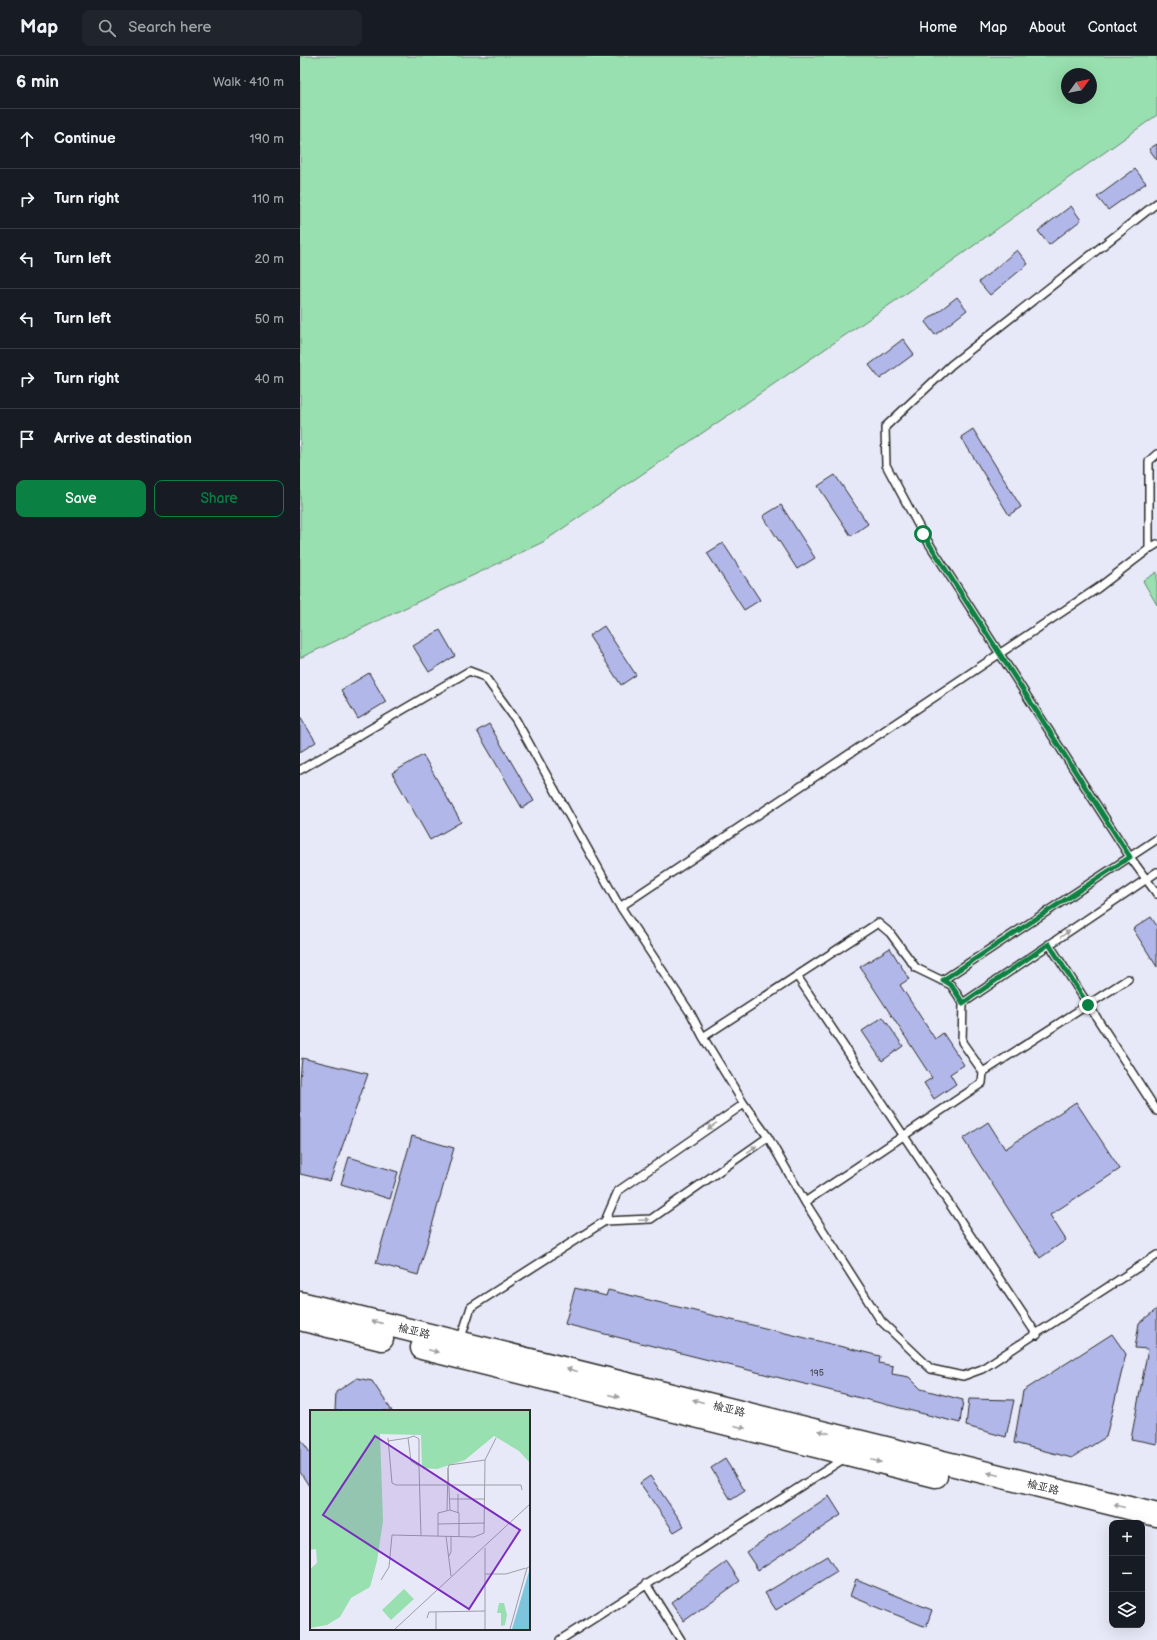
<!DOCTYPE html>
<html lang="en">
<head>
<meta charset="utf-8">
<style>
	:root { --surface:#171b24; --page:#20242c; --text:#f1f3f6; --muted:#9ea1a6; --line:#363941; --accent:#0b8043 }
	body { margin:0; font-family:"Balsamiq Sans","LXGW WenKai TC",sans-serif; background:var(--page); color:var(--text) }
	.controls { position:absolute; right:12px; bottom:12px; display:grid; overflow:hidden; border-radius:8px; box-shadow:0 4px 16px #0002 }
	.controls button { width:36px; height:36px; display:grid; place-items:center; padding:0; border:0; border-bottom:1px solid var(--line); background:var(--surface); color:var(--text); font:20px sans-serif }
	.compass { position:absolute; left:761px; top:12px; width:36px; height:36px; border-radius:50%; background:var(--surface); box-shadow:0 4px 16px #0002; rotate:57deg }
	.stop { position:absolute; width:12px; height:12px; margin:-9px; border:3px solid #0b8043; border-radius:50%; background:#fff }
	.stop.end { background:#0b8043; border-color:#fff; box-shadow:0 1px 4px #0008 }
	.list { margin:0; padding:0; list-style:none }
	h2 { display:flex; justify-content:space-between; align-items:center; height:52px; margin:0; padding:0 16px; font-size:17px }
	h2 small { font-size:13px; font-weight:400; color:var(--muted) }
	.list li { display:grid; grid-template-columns:26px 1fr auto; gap:12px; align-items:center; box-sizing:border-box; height:60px; padding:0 16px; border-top:1px solid var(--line) }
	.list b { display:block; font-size:15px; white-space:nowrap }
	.list em { font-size:13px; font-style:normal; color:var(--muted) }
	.actions { display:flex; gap:8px; padding:12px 16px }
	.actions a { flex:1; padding:9px 0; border:1px solid var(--accent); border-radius:8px; text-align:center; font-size:14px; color:var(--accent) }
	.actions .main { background:var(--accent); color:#fff }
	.icon { flex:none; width:22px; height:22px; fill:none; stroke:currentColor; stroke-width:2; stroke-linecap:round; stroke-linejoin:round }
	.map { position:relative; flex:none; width:857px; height:1584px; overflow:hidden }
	header { display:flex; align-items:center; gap:24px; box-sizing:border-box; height:56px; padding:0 20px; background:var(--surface); border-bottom:1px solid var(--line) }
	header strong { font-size:19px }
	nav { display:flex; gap:22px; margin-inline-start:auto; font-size:14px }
	.search { width:280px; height:36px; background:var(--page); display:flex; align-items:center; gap:10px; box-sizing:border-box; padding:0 14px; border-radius:8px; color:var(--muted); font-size:15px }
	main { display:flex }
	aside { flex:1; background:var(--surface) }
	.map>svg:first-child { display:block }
	.green { fill:#98e0af; stroke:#62866d; fill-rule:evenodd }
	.building { fill:#b1b7e8; stroke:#2b2b2b }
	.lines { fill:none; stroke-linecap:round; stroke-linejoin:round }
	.service-casing { stroke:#2b2b2b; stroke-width:10 }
	.trunk-casing { stroke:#2b2b2b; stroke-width:25 }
	.service { stroke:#fff; stroke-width:7 }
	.trunk { stroke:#fff; stroke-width:22 }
	.oneway { fill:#a0a0a0 }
	.route { stroke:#0b8043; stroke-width:5 }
	.labels { text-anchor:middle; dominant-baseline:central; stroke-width:3.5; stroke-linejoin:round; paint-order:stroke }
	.number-label { font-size:9px; fill:#4c4e5a }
	.street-label { font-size:11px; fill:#2b2b2b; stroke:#fff }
	.inset-road { fill:none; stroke:#9c9da6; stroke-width:1 }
	.view { fill:#7b2cbf; fill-opacity:0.15; stroke:#7b2cbf; stroke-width:2 }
	.inset-edge { fill:none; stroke:#2b2b2b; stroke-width:2 }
</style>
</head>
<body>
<header>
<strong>Map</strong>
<div class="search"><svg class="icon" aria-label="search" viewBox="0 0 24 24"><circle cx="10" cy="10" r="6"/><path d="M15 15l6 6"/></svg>Search here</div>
<nav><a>Home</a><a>Map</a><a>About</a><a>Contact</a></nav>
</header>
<main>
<aside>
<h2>6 min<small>Walk · 410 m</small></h2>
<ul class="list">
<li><svg class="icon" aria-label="ahead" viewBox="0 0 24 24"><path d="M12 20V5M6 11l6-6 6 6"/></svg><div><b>Continue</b></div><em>190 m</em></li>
<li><svg class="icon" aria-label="right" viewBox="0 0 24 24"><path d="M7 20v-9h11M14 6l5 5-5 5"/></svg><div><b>Turn right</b></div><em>110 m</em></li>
<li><svg class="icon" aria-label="left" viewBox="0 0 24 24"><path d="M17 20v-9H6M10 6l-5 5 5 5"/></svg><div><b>Turn left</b></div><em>20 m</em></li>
<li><svg class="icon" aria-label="left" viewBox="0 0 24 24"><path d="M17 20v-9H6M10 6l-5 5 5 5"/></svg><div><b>Turn left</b></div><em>50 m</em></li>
<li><svg class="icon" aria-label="right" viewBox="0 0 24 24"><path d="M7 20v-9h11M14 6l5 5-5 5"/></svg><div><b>Turn right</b></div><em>40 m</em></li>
<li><svg class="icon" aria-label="arrive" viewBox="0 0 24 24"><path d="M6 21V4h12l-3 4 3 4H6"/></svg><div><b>Arrive at destination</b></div></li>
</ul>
<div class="actions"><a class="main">Save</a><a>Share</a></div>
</aside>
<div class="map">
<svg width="857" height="1584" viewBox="0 0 857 1584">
	<rect width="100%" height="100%" fill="#e8e9f8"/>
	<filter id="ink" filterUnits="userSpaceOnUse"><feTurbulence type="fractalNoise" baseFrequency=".025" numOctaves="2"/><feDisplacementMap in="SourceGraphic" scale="8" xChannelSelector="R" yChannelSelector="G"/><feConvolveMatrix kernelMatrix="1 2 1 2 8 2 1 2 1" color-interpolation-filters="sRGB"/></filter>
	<g filter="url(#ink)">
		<!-- green -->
		<path class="green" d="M0,0H857V59L620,228L243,486L0,602ZM767,18H791V42H767Z
			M857,516V549L843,525Z"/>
		<!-- building -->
		<path class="building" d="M857,88V104L849,93Z
			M835,113L846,127L808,154L797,141Z
			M771,150L781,164L749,189L738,175Z
			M717,194L728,208L690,239L679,226Z
			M657,241L667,254L635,279L625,266Z
			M603,283L614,298L580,323L569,309Z
			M673,373L721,451L709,459L661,381Z
			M535,419L568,468L551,480L518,430Z
			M481,449L515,502L497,513L463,460Z
			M423,487L460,544L444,554L407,497Z
			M304,570L336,619L321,629L289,580Z
			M140,574L155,600L129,616L113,590Z
			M69,617L86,646L58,663L41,634Z
			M0,660L16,686L0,696Z
			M189,668L234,745L222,752L177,675Z
			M123,699L161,766L130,784L92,717Z
			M851,861L857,870V911L833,873Z
			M590,892L609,923L600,929L635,983L643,977L664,1009L650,1018L656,1028L634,1043L624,1027L632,1022L560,911Z
			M583,961L603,990L582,1005L562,975Z
			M2,1002L68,1018L30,1125L0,1118V1023Z
			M776,1046L820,1113L750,1159L766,1184L740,1202L663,1083L688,1066L705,1093Z
			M112,1080L154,1092L118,1219L76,1207Z
			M49,1101L98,1116L90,1143L41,1128Z
			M275,1232L306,1240L308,1234L580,1300L579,1307L593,1310L592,1318L609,1321L621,1333L663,1344L660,1367L265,1268Z
			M857,1253V1388L831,1383L848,1293L835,1292L839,1267Z
			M812,1278L826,1298L806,1381L772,1402L714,1387L723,1335Z
			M57,1322L72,1325L92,1355H35L36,1336Z
			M669,1343L714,1344L706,1381L666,1370Z
			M0,1382L11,1398V1433L0,1416Z
			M425,1403L445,1435L431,1444L411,1412Z
			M350,1420L384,1470L374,1476L340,1427Z
			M529,1440L541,1459L458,1514L446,1496Z
			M527,1500L537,1516L476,1554L465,1537Z
			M427,1506L440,1525L384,1565L371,1546Z
			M556,1523L632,1554L626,1571L550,1540Z"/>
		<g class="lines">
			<defs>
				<path id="service" d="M857,147L651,309L585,371L586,409L623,478L830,801L857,838
					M849,493L857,488
					M0,714L169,615L185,621L216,664L316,844L391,958L403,981L444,1048L468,1081L505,1146L581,1265L631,1313L663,1320L682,1313L857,1199
					M320,851L798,532L849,493V405L857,398
					M749,888L857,1055
					M497,920L737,1279
					M643,924L857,783
					M663,947L857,816
					M403,981L578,867L590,877L616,912L651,929L663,947L662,986L683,1016L682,1027L505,1146
					M683,1016L828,923
					M305,1165L318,1135L444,1048
					M160,1285L171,1251L305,1165L351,1163L468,1081
					M346,1528L381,1584
					M260,1584L545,1402"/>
				<path id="trunk" d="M0,1247L857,1459
					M0,1263L82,1283
					M122,1292L636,1420"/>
			</defs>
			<!-- service casing -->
			<use href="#service" class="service-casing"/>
			<!-- trunk casing -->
			<use href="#trunk" class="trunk-casing"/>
			<!-- service -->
			<use href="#service" class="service"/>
			<!-- trunk -->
			<use href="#trunk" class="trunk"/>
		</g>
		<!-- one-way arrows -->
		<defs><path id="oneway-solid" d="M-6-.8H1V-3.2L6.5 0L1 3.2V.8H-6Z"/></defs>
		<g class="oneway">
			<use href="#oneway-solid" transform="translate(765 878) rotate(-34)"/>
			<use href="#oneway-solid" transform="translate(412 1070) rotate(145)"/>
			<use href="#oneway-solid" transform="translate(452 1093) rotate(-35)"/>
			<use href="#oneway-solid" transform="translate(344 1164) rotate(-2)"/>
			<use href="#oneway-solid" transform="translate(77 1266) rotate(-166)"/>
			<use href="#oneway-solid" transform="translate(133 1295) rotate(14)"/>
			<use href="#oneway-solid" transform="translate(272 1314) rotate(-166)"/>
			<use href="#oneway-solid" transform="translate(314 1340) rotate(14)"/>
			<use href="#oneway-solid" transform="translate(398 1345) rotate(-166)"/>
			<use href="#oneway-solid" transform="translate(440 1371) rotate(14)"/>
			<use href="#oneway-solid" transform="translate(524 1376) rotate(-166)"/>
			<use href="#oneway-solid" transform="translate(576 1405) rotate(14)"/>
			<use href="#oneway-solid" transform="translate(693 1418) rotate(-166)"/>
			<use href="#oneway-solid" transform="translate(819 1450) rotate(-166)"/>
		</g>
	</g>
	<g class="lines" filter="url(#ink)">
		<!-- route -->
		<path class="route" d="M623,478L830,801L643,924L651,929L663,947L749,888L788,949"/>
	</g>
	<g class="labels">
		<!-- number labels -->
		<g class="number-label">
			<text x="517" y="1317">195</text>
		</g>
		<!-- street labels -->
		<g class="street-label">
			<text transform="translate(114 1275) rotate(14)">榆亚路</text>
			<text transform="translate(429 1353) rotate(14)">榆亚路</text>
			<text transform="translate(743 1431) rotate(14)">榆亚路</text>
		</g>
	</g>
	<!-- overview -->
	<g transform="translate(10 1354)">
		<rect width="220" height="220" fill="#e8e9f8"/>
		<path d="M0,1H220V53L209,41L184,26L155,50L127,59L112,58L111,25L70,24L73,111L67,151L60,177L41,188L30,207L17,215L0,218V159L7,153L6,139L0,140ZM94,179L104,189L81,210L72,200ZM189,193H194L197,205L195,215L191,216V203H187Z" fill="#98e0af"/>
		<path d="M220,158V219H202Z" fill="#7dc4dd"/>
		<path class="inset-road" d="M78,28L82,73L86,75H211L212,80M98,28L104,26L109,29V55M78,31L98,28L101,51L109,56L111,126M138,58L139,55L175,50M140,89H175M137,101L138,58L140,100M148,103V84M128,114L175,113M128,126V103L140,100L149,103V127M136,126L141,166M175,138V219M139,146L141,142V126M175,164H196L216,158M71,170L79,157L82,125L164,127L174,123L175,50L186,28M126,202V219M117,208L119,202L175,201M85,219L220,94M200,219L217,158L220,156"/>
		<path class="view" d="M65,26L210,120L159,199L13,105Z"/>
		<rect width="220" height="220" class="inset-edge"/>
	</g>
</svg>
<div class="controls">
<button>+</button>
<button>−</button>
<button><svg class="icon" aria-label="layers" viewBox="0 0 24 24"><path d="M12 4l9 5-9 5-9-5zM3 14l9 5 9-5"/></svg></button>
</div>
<svg class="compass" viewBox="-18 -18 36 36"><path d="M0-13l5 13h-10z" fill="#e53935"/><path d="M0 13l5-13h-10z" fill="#9ea1a6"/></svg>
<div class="stop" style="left:623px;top:478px"></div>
<div class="stop end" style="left:788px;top:949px"></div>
</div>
</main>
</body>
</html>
